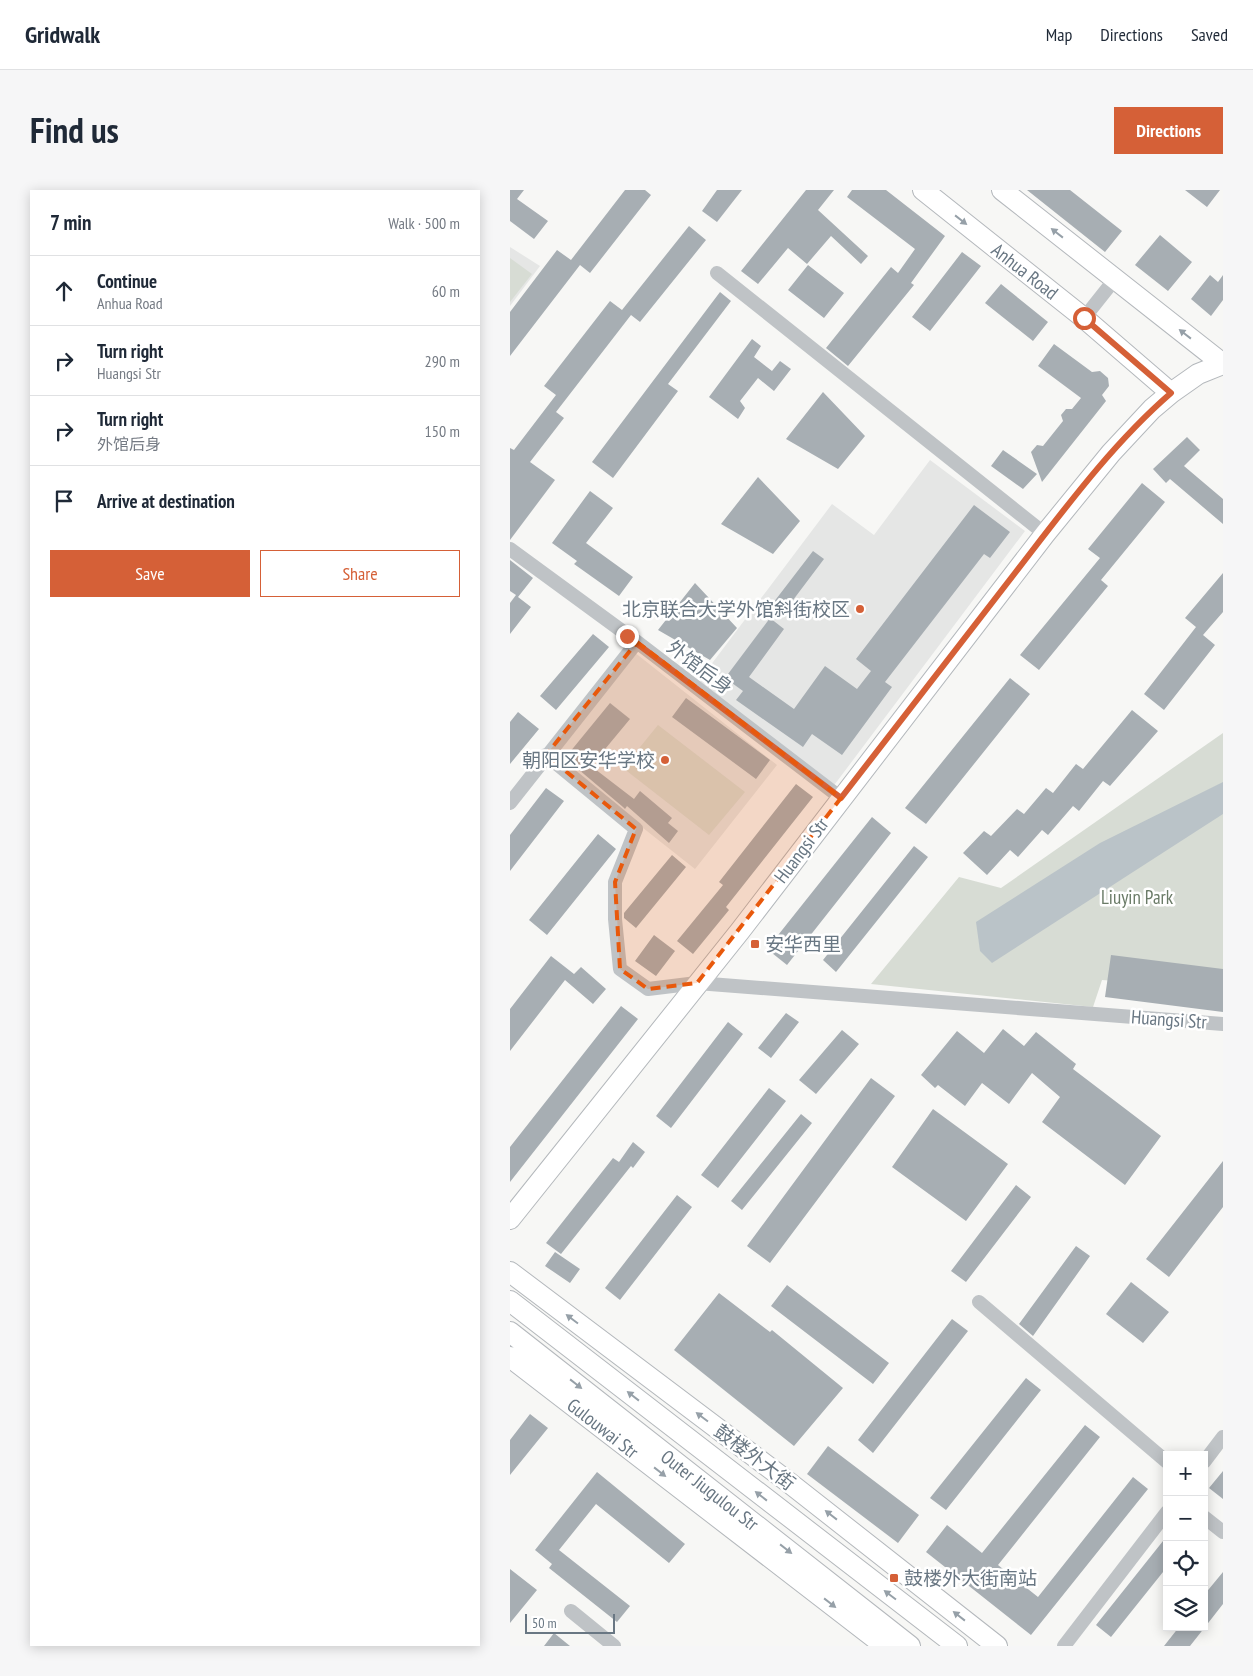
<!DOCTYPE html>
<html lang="en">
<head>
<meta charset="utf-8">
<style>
	:root { --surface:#fff; --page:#f6f6f7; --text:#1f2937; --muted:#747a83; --line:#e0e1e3; --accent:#d56037 }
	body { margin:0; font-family:"PT Sans Narrow","Noto Sans SC",sans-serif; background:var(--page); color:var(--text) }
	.controls { position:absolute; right:15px; bottom:15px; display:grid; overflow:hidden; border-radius:0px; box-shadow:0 2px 12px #0003 }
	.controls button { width:45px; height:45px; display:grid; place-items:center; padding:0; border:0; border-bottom:1px solid var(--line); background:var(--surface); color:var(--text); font:25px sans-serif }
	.scale { position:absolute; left:15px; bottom:12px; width:90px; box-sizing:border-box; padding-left:5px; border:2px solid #697783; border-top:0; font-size:14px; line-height:18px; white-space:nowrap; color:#697783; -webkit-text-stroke:4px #fff; paint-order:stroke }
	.stop { position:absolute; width:15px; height:15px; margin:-11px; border:4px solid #d56037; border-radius:50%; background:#fff }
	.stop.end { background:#d56037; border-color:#fff; box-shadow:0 1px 5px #0008 }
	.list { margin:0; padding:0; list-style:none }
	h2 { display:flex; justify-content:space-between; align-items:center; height:65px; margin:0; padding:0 20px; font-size:21px }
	h2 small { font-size:16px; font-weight:400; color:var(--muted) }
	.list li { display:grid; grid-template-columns:32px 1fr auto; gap:15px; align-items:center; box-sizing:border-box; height:70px; padding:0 20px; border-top:1px solid var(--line) }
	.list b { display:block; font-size:19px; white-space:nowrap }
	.list p { margin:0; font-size:16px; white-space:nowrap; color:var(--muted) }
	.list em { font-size:16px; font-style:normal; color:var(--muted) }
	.actions { display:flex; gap:10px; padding:15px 20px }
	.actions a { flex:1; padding:11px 0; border:1px solid var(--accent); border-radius:0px; text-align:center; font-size:18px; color:var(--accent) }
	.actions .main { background:var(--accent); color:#fff }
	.icon { flex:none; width:28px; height:28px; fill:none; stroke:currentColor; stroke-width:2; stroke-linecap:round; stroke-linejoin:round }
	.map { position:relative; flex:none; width:713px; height:1456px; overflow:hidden; border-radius:0px }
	header { display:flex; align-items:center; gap:30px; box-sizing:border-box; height:70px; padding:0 25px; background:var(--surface); border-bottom:1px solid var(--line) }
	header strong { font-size:24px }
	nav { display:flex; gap:28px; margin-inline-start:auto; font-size:18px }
	.intro { display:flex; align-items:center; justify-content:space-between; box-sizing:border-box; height:120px; padding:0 30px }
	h1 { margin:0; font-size:35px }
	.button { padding:12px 22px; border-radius:0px; background:var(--accent); color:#fff; font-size:18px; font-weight:700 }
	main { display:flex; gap:30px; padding:0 30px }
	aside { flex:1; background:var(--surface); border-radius:0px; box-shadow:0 2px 12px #0003 }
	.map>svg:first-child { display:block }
	.built { fill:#e5e6e5 }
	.green { fill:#d7dcd4 }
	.water { fill:#bac3c8 }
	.building { fill:#a7aeb3 }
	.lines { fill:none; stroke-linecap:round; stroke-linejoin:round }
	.secondary-casing { stroke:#b4b8bc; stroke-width:22 }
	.street { stroke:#bfc3c6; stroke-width:14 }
	.secondary { stroke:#fff; stroke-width:20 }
	.oneway { fill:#96a0a8 }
	.route { stroke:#d56037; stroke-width:6 }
	.marked { fill:#e8590c; fill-opacity:0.2; stroke:#e8590c; stroke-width:4; stroke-dasharray:10 6; stroke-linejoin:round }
	.poi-dot { fill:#d56037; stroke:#fff; stroke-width:2 }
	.labels { text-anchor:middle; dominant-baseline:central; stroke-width:5; stroke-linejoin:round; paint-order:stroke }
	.street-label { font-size:19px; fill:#697783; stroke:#fff }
	.poi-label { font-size:19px; fill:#697783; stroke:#fff; text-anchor:end }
	.park-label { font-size:19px; fill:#6a7b67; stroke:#fff }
</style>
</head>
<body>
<header>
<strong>Gridwalk</strong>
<nav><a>Map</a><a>Directions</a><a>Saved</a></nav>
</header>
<div class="intro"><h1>Find us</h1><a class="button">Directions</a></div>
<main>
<aside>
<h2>7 min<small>Walk · 500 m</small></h2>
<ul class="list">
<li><svg class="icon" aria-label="ahead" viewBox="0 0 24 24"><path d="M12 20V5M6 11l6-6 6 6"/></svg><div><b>Continue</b><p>Anhua Road</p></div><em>60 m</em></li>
<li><svg class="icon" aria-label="right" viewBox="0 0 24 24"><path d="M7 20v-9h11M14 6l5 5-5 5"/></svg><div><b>Turn right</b><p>Huangsi Str</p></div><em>290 m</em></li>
<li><svg class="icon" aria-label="right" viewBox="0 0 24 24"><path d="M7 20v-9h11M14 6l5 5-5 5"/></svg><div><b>Turn right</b><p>外馆后身</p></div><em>150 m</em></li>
<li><svg class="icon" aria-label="arrive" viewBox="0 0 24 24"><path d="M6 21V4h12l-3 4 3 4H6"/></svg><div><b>Arrive at destination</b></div></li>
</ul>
<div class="actions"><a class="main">Save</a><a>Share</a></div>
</aside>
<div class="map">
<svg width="713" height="1456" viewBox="0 0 713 1456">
	<rect width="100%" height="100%" fill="#f7f7f5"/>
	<!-- built -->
	<path class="built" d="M0,57L30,76L0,116Z
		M420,270L515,341L322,598L188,492L322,314L364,345Z
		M124,462L267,575L185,679L42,566Z"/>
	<!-- green -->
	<path class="green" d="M0,68L22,84L0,112Z
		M148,535L235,602L199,645L113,578Z
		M713,543V798L592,790L583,817L361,794L449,687L491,698Z"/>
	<!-- water -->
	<path class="water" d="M713,592V624L482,773L470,761L466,732L590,653Z"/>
	<!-- building -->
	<path class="building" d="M0,0H14L7,9L38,31L24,49L0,31Z
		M115,0H135L141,5L80,83L70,75L0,166V122L47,60L61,70Z
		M207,0H232L207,32L192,21Z
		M296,0H324L308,20L358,66L351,74L321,46L297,74L278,58L248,94L231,81Z
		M342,0H376L435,46L401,93L404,95L338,176L316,158L381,77L388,83L405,59L337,7Z
		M517,0H560L612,41L595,62Z
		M675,0H710L697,17Z
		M179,36L196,50L130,132L121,125L46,222L54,228L20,272L45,290L0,350V258L4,260L46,205L34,196L100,111L112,120Z
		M650,45L682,72L658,101L625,75Z
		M452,62L471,76L420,141L402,127Z
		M298,75L334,103L314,128L278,100Z
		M700,85L708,92L713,85V110L701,126L681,109Z
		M491,94L538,132L523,151L475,113Z
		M210,102L221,111L158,194L168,201L103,288L82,272Z
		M242,149L251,156L244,167L262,181L270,171L281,179L264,201L248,188L230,211L235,218L228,229L199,207Z
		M544,154L582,182L590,181L598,188L599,196L592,205L596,211L532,292L521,262L527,255L533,256L553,231L551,225L556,219H562L571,208L528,176Z
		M313,202L355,246L328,279L276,249Z
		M677,247L690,260L674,276L713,309V334L660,289L656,293L643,279Z
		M493,260L527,284L513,299L481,276Z
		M248,287L290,331L263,364L211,334Z
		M632,293L655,312L591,390L598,396L529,480L510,465L590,368L578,359Z
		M80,301L103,318L76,353L123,387L109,406L64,374L67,371L42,353Z
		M464,315L500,342L480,368L474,364L375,492L382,497L332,565L302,544L293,557L226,510L233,501L215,488L260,428L274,439L239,487L284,519L315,476L347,499L361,481L346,469Z
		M303,361L314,369L271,426L260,417Z
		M0,370L23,388L8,407L21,417L0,444V413L6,405L0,401Z
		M713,383V422L693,445L705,455L654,520L634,504L686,437L675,428Z
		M185,393L227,438L200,470L148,440Z
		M83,444L99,457L46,520L30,506Z
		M500,488L520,504L416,634L395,618Z
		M176,508L260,570L246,589L162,527Z
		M100,513L120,529L81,576L124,609L130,601L162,628L158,633L168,641L159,653L117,616L115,619L113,617L55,568Z
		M622,520L648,541L600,596L593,591L569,621L563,616L538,645L532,640L508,667L500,660L477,685L453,663L474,641L481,646L507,619L514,624L536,598L543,603L566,574L573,579Z
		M8,522L29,539L0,574V532Z
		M286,594L303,607L216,717L219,720L183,764L167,751L213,695L209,692Z
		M36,598L54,611L0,681V645Z
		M362,627L381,643L277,775L257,759Z
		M88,644L106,659L37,745L19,730Z
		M404,656L418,667L326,782L313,770Z
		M162,665L176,677L126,738L114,728V723Z
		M144,745L165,761L146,786L125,771Z
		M601,765L713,779V822L595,807Z
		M41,766L64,784L71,777L96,799L83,814L55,790L0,861V819Z
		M111,816L128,829L0,992V957Z
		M276,823L289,832L261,868L248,858Z
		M218,832L233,844L161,938L146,926Z
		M493,839L514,856L526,842L566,874L563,879L651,946L615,995L532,932L550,907L522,883L499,914L472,893L455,916L428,895L425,898L411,885L447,841L474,863Z
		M332,840L349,854L306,904L289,890Z
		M361,888L385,906L260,1073L237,1056Z
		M259,898L276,911L208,998L191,985Z
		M423,919L498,974L456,1031L382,977Z
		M291,924L302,933L232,1020L221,1011Z
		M123,952L135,962L123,978L121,976L51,1064L36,1053L103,968L109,972Z
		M713,971V1017L659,1087L636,1069Z
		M506,995L521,1007L456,1092L441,1081Z
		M167,1005L182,1017L110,1110L95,1098Z
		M566,1056L580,1066L523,1146L509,1134Z
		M45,1062L70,1079L60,1093L35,1076Z
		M621,1092L659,1122L633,1153L596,1124Z
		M277,1095L379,1173L363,1194L261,1116Z
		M209,1103L260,1142L262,1140L333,1198L284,1256L164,1160Z
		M442,1129L458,1141L363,1263L348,1250Z
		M516,1188L531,1200L436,1320L420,1308Z
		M20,1224L38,1238L0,1285V1250Z
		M575,1235L590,1247L488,1375L528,1407L623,1287L638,1299L521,1445L416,1362L437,1335L472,1363Z
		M318,1256L409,1325L388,1353L297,1284Z
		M713,1281V1309L699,1298Z
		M87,1282L175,1354L159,1373L86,1314L49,1360L120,1416L107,1432L39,1378L42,1374L25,1360Z
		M657,1346V1377L601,1447L586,1435Z
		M0,1379L27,1400L0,1433Z
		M713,1382V1414L695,1437L680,1456H654L669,1437H694V1405Z
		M44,1443L60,1456H34Z"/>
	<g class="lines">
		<defs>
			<path id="secondary" d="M413,0L574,128L661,203
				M492,0L713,174
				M0,1029L230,741L535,344L601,263L642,219L661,203L688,184L713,174
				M0,1082L277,1291L487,1456
				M0,1111L447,1456
				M0,1142L400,1456
				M0,1167L375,1456"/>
		</defs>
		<!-- secondary casing -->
		<use href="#secondary" class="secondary-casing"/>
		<!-- street -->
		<path class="street" d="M207,83L535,344
			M574,128L605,89
			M0,359L127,452L331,608
			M36,565L126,639L105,692V729L110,779L138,799L187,793L713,834
			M0,613L127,452
			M469,1112L657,1272
			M694,1272L713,1247
			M694,1327L713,1342
			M61,1421L104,1456
			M554,1456L657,1322"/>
		<!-- secondary -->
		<use href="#secondary" class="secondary"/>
	</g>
	<!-- one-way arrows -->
	<defs><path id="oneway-solid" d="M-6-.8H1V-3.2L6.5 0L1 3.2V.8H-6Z" transform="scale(1.25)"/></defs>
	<g class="oneway">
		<use href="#oneway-solid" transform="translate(451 30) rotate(38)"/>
		<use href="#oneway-solid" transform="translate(547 43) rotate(-142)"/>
		<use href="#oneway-solid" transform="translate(675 144) rotate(-142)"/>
		<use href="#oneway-solid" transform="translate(62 1129) rotate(-143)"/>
		<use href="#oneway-solid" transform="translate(66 1194) rotate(38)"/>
		<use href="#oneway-solid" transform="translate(123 1206) rotate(-142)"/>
		<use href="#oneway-solid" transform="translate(192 1227) rotate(-143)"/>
		<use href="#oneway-solid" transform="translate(150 1282) rotate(38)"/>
		<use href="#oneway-solid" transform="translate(251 1306) rotate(-142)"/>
		<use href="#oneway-solid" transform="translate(321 1325) rotate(-142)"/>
		<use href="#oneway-solid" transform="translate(276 1359) rotate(38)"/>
		<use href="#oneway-solid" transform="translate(380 1405) rotate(-143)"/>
		<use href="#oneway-solid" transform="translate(320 1413) rotate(38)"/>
		<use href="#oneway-solid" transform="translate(449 1426) rotate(-142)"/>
	</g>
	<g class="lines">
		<!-- route -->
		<path class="route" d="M117,446L331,608C389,533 447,458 505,383C553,321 601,255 661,203L574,128"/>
	</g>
	<!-- marked area -->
	<path class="marked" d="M127,452L331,608L187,793L138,799L110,779L105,692L126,639L36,565Z"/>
	<!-- markers -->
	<g class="poi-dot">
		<circle cx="350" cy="419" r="5"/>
		<circle cx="155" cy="570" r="5"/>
		<rect x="240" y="749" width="10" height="10" rx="2.5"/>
		<rect x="379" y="1383" width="10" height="10" rx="2.5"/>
	</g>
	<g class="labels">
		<!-- street labels -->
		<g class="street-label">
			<text transform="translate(515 81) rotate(38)">Anhua Road</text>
			<text transform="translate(190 477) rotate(37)">外馆后身</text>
			<text transform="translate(291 660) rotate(-53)">Huangsi Str</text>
			<text transform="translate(659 829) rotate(4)">Huangsi Str</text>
			<text transform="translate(93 1238) rotate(38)">Gulouwai Str</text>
			<text transform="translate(245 1267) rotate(37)">鼓楼外大街</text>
			<text transform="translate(200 1300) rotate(38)">Outer Jiugulou Str</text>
		</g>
		<!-- poi labels -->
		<g class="poi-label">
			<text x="340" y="419">北京联合大学外馆斜街校区</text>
			<text x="145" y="570">朝阳区安华学校</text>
			<text x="255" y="754" text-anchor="start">安华西里</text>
			<text x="394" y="1388" text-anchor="start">鼓楼外大街南站</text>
		</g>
		<!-- park labels -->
		<g class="park-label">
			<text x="627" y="707">Liuyin Park</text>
		</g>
	</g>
</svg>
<div class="controls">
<button>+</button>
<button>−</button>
<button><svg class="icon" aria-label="locate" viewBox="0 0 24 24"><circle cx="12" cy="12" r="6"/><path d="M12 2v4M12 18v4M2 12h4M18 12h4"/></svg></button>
<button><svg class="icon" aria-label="layers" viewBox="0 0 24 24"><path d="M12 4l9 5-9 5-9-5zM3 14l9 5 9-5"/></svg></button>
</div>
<div class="scale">50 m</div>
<div class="stop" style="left:574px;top:128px"></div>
<div class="stop end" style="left:117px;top:446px"></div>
</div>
</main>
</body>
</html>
